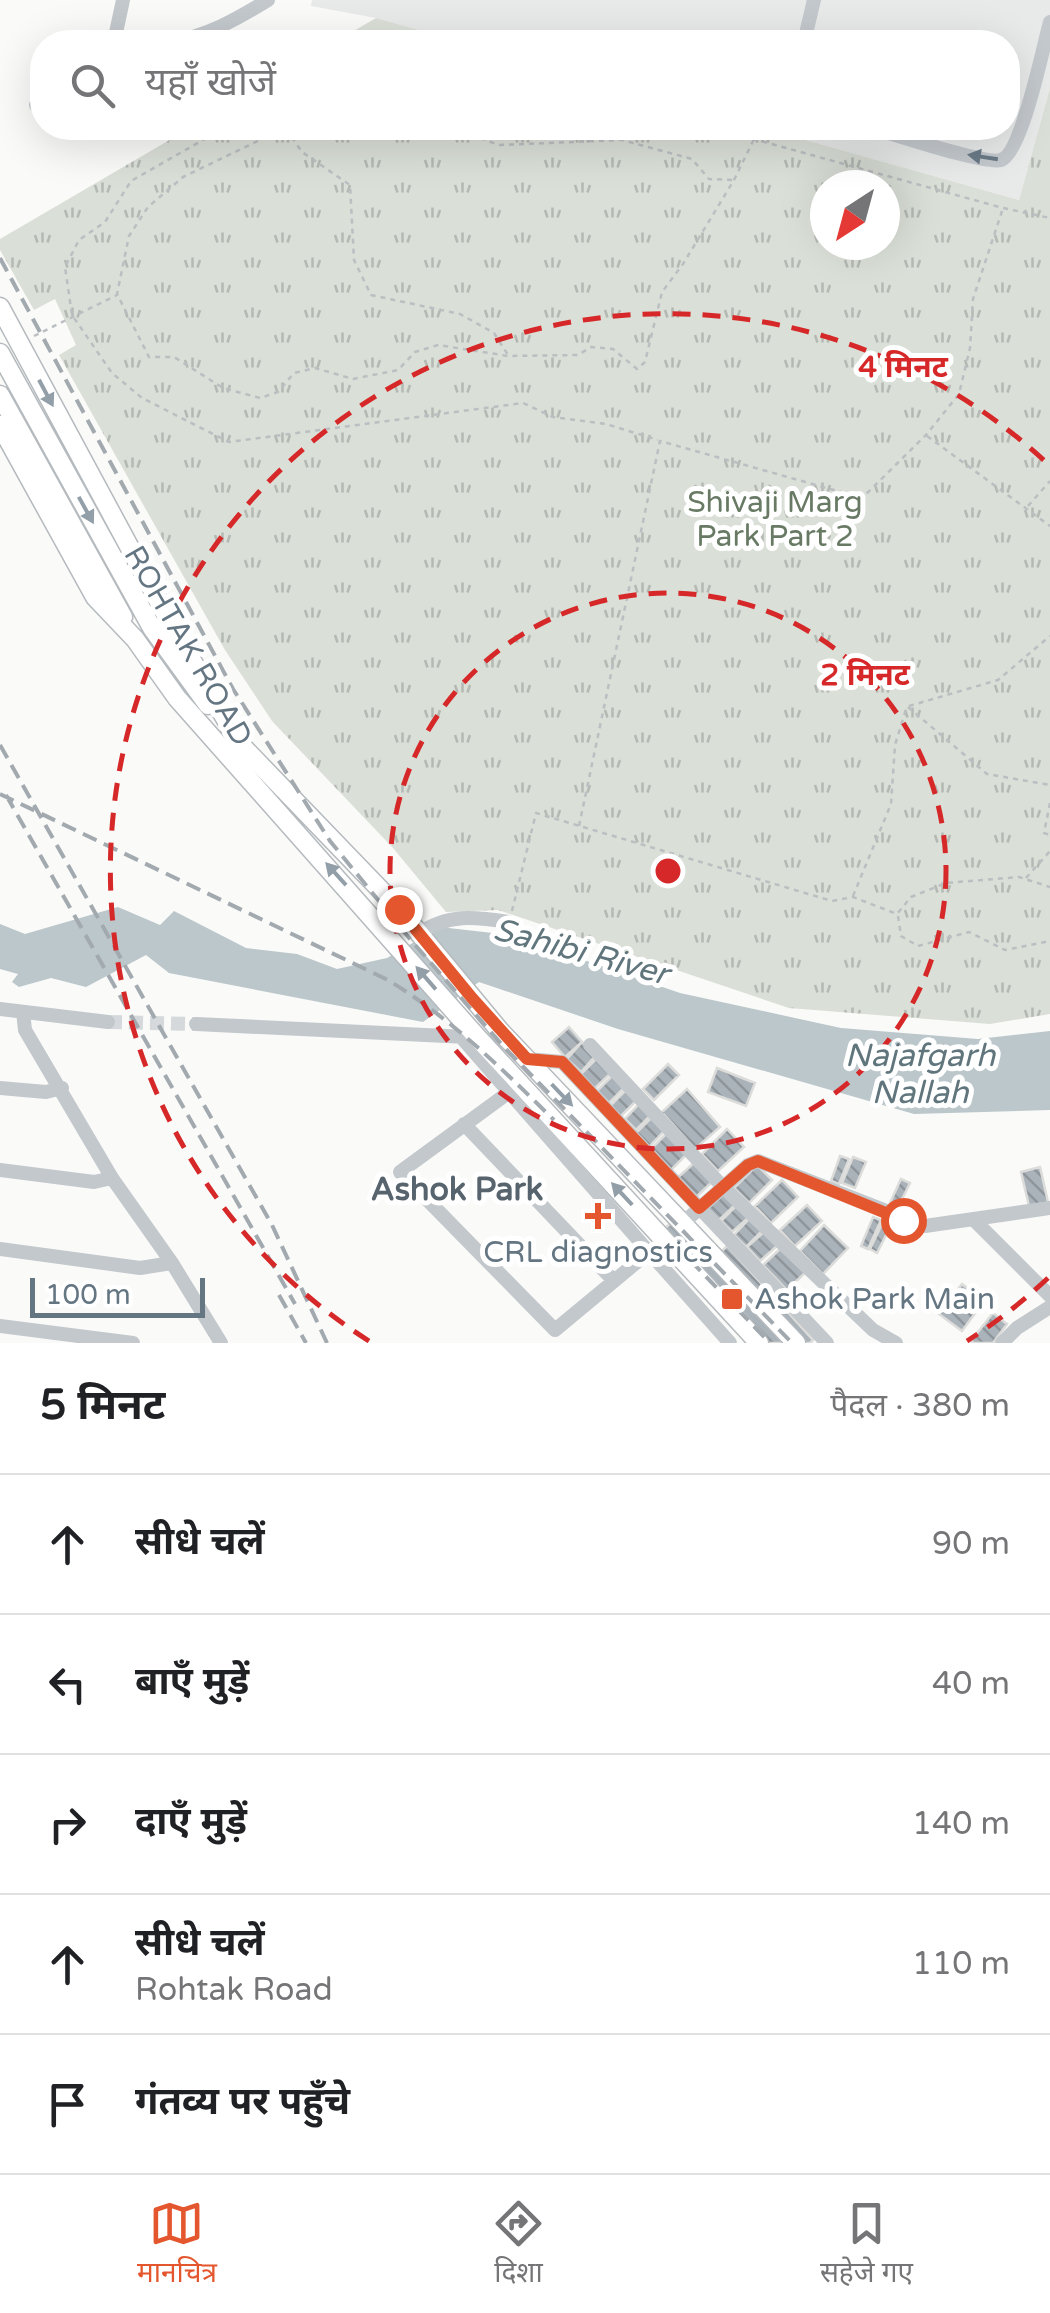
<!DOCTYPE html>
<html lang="hi">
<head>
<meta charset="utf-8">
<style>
	:root { --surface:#fff; --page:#f6f6f6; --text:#202124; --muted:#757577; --line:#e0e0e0; --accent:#e4572e }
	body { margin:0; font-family:"Varela Round","Noto Sans Devanagari",sans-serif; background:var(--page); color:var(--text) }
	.compass { position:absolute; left:810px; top:170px; width:90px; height:90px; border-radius:50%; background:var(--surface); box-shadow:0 10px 40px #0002; rotate:216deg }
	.scale { position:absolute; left:30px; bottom:25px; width:175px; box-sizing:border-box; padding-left:10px; border:5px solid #657683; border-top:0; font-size:28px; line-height:35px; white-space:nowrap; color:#657683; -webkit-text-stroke:8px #fff; paint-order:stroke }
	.stop { position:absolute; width:30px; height:30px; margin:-22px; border:8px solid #e4572e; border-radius:50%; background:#fff }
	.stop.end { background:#e4572e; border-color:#fff; box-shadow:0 2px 10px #0008 }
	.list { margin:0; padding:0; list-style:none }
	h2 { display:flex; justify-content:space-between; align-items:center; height:130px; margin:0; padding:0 40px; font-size:42px }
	h2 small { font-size:32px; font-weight:400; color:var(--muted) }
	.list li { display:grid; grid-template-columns:65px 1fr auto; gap:30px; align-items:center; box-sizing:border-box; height:140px; padding:0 40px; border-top:2px solid var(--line) }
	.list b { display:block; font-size:38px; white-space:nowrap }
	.list p { margin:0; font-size:32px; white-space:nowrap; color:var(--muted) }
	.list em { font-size:32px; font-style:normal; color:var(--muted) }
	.icon { flex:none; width:55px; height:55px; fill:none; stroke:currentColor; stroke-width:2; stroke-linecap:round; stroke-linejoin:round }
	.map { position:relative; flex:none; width:1050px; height:1343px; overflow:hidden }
	.search { position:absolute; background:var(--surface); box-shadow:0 10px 40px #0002; left:30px; right:30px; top:30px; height:110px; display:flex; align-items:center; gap:25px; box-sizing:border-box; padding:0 35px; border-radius:40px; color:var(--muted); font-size:38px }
	.sheet { height:830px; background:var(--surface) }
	nav { display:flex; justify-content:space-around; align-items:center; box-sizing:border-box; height:140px; border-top:2px solid var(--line); background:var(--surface); font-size:28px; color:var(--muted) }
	nav a { display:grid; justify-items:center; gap:5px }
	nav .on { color:var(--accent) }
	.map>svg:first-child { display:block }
	.built { fill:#e8e9e9 }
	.grass { fill:url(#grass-tufts); fill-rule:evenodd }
	.water { fill:#bbc7cb }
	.building { fill:url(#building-back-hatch); stroke:#dcdcda; stroke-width:2.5 }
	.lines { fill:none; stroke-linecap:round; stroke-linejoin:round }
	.minor-tunnel { stroke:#d5d9db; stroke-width:14; stroke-dasharray:14 7; stroke-linecap:butt }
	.major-casing { stroke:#b5babe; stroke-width:21 }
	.path { stroke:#bbbfc2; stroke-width:2.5; stroke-dasharray:5 5; stroke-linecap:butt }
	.minor { stroke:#c3c8cc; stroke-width:14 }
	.major { stroke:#fff; stroke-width:18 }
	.rail { stroke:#a2aab0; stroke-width:4; stroke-dasharray:15 8; stroke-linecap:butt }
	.oneway { fill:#6a7a87 }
	.oneway2 { fill:#939fa8 }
	.route { stroke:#e4572e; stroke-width:12 }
	.ring { fill:none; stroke:#d62828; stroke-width:5; stroke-dasharray:18 12 }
	.poi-dot { fill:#e4572e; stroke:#fff; stroke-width:4 }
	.labels { text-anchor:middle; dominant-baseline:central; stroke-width:10; stroke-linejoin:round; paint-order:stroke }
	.park-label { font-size:30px; fill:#687a64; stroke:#fff }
	.street-label { font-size:30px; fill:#657683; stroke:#fff }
	.poi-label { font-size:30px; fill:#657683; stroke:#fff }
	.water-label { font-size:32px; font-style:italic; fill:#60757c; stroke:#fff }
	.neighbourhood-label { font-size:32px; font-weight:bold; fill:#57646e; stroke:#fff }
	.centre { fill:#d62828; stroke:#fff; stroke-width:5 }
	.ring-label { font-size:30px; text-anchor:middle; font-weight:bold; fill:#d62828; stroke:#fff; stroke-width:10; stroke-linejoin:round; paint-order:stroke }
</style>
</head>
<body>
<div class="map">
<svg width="1050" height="1343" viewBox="0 0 1050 1343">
	<defs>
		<pattern id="grass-tufts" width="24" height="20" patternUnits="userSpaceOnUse" patternTransform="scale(2.5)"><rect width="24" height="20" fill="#dadfd7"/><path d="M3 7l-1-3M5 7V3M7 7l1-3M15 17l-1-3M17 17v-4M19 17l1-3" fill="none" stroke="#b4b9b4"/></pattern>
		<pattern id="building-back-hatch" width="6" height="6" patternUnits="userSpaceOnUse" patternTransform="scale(2.5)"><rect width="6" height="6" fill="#aab3b9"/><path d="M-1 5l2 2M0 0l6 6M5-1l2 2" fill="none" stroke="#8e969c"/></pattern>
	</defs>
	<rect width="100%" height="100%" fill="#fafaf8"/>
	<!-- built -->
	<path class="built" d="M312,0H1050V88L1019,200L763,128H1008V42H462L376,18L311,6Z"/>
	<!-- grass -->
	<path class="grass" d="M376,18L462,42H335Z
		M1050,88V1014L990,1024L789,1008L498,910L446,912L393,848L272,721L225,650L59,355L76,345L55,299L34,310L0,250V239L190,128H763L1019,200ZM825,185H885V245H825Z"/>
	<!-- water -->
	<path class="water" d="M118,907L160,925L174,911L246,948L297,954L337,969L387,958L440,927L511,935L680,993L841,1028L978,1039L1050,1031V1110L914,1114L618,1029L479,982L423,1022L169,973L146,955L86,987L51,978L19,987L12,982L18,974L0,969V924L25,934Z"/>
	<!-- building -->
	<path class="building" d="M569,1027L582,1042L565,1057L552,1042Z
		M582,1042L596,1055L581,1072L567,1059Z
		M596,1059L611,1073L594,1089L580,1075Z
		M668,1064L679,1075L654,1100L643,1089Z
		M717,1068L755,1083L746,1106L708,1092Z
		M612,1076L624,1088L609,1103L597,1091Z
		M687,1089L720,1127L695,1149L662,1112Z
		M626,1090L637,1100L620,1117L610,1106Z
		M639,1104L651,1115L636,1130L625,1119Z
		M651,1118L664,1131L648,1148L634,1135Z
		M727,1129L744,1147L718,1171L702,1154Z
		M666,1134L686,1155L670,1171L649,1151Z
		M840,1156L849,1159L839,1184L831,1181Z
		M853,1157L866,1162L855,1188L842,1183Z
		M694,1163L712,1182L695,1198L676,1179Z
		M757,1165L772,1180L749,1203L734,1188Z
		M1040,1167L1048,1202L1029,1206L1021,1172Z
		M901,1179L910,1183L898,1207L890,1203Z
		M782,1180L798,1197L771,1223L755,1206Z
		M721,1190L735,1205L719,1220L705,1206Z
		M807,1205L822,1221L795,1246L780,1230Z
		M736,1206L748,1218L732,1232L721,1221Z
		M677,1217L715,1258L727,1246L813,1340L810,1343H748L662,1231Z
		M873,1217L881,1220L868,1249L861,1246Z
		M749,1219L762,1231L746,1247L734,1235Z
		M883,1222L891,1225L877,1253L870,1249Z
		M824,1225L848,1248L823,1274L800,1251Z
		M764,1232L777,1246L760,1261L747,1247Z
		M782,1247L806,1272L787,1290L763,1265Z
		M962,1284L984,1301L962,1331L939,1314Z
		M993,1313L1007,1324L993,1343H974L971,1341Z"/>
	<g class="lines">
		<!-- minor-tunnel -->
		<path class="minor-tunnel" d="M108,1022L196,1024"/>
		<defs>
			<path id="major" d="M0,307L172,626L240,744L399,909L500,1031L796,1343
				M0,353L152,628L208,705
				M0,395L123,617
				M0,425L95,597L135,639L177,698L477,1037L759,1343"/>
		</defs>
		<!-- major casing -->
		<use href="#major" class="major-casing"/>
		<!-- path -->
		<path class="path" d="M224,128L131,181L105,222L79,240L65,267L72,315L112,373L142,398L229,442L523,403L553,417L606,424L658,440
			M285,128L183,177L148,207L129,236L117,294L149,357H174L223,388L260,398L278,392L294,373L315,368L353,379L398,370L415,352L438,345L508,356L578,355L591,347L613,349L637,369L645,362L662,292L683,264L734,180L755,137
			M452,128L499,145L622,140L692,159L709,179L733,180
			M714,128L1003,208L1050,218
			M286,129L302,152L350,185L354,260L371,295L460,314L494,333L508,355
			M34,336L117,295
			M927,436L1050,526
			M1028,506L1050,481
			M909,706L998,680L1050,636
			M908,707L987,774L1050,785
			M1050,803L1044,833L1050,835
			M579,826L660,441L862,498L926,435L959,394L970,348L973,299L1003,208
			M1026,878L1050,851
			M853,896L891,804L895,745L907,706
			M512,911L536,813L832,901L853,897L897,914L911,897L946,883L1019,877L1050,887
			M898,916L901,936L918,946L969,932L1005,950L1050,941"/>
		<!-- minor -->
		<path class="minor" d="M101,42H142
			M114,42L123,0
			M169,42C206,37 237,19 268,0
			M804,42L814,0
			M36,105L42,97
			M872,128C894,134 985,165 1001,160C1022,153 1043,47 1050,22
			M419,934C447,913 476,917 509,922
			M0,1009L108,1022
			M23,1012L25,1030L112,1178L172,1263L221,1343
			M196,1024L467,1037
			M461,1037L649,1252
			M590,1045L723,1187L873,1330L896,1343
			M527,1059L562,1062L827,1343
			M0,1088L46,1092L62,1088
			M508,1093L400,1172L555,1330L649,1252L730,1343
			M464,1124L614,1281
			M0,1170L94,1182L112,1178
			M973,1219L1050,1296
			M683,1223L748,1165L758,1161L925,1226L1050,1208
			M0,1249L140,1268L172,1263
			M0,1326L133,1343
			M1002,1343L1017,1328L1050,1307"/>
		<!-- major -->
		<use href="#major" class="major"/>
		<!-- rail -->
		<path class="rail" d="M0,258L233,689L330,841L410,939L504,1047L792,1343
			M0,745L272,1225L327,1343
			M0,794L388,980C453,1020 500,1067 554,1120
			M6,795L295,1304
			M690,1260L770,1343
			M279,1295L306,1343"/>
	</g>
	<!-- one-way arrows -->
	<defs><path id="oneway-solid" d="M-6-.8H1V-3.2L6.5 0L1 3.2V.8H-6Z" transform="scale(2.5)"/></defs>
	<use class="oneway" href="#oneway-solid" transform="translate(983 157) rotate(-171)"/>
	<g class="oneway2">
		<use href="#oneway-solid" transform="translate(46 393) rotate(62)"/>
		<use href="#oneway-solid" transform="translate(86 510) rotate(61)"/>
		<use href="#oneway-solid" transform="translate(336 874) rotate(-132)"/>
		<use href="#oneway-solid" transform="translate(426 978) rotate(-131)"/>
		<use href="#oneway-solid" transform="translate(562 1095) rotate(46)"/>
		<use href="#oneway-solid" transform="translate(622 1194) rotate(-133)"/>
	</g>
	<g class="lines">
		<!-- route -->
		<path class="route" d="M399,909L472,998L527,1059L562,1062L699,1208L748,1165L758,1161L903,1220"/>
	</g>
	<!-- distance rings -->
	<g class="ring">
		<circle cx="668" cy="871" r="278"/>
		<path d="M1048 1278A557 557 0 0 1 967 1341M369 1341A557 557 0 1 1 1048 464"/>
	</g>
	<!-- markers -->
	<g class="poi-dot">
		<path d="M593 1201h10v10h10v10h-10v10h-10v-10h-10v-10h10z"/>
		<rect x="720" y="1287" width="24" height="24" rx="5"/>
	</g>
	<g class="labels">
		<!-- park labels -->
		<g class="park-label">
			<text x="775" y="502">Shivaji Marg<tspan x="775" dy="34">Park Part 2</tspan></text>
		</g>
		<!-- street labels -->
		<g class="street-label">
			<text transform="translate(188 646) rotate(60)">ROHTAK ROAD</text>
		</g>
		<!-- poi labels -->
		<g class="poi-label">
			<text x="598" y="1252">CRL diagnostics</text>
			<text x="754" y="1299" text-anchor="start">Ashok Park Main</text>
		</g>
		<!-- water labels -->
		<g class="water-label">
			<text transform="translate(581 952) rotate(15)">Sahibi River</text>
			<text x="920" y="1056">Najafgarh<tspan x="920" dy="37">Nallah</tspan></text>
		</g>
		<!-- neighbourhood labels -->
		<g class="neighbourhood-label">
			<text x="457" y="1190">Ashok Park</text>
		</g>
	</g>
	<circle cx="668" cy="871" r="15" class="centre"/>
	<g class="ring-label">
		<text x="903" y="377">4 मिनट</text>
		<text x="865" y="685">2 मिनट</text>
	</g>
</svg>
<svg class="compass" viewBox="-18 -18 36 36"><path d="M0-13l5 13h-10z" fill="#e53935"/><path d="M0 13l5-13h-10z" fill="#757577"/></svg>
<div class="scale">100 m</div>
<div class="stop" style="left:903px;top:1220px"></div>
<div class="stop end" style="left:399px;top:909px"></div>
<div class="search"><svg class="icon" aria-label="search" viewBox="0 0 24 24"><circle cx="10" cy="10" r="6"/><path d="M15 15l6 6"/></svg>यहाँ खोजें</div>
</div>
<section class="sheet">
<h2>5 मिनट<small>पैदल · 380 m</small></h2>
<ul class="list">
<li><svg class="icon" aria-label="ahead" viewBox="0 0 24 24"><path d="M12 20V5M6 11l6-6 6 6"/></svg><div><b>सीधे चलें</b></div><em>90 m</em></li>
<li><svg class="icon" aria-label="left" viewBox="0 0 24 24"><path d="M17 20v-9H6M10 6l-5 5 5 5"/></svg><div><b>बाएँ मुड़ें</b></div><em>40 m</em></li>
<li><svg class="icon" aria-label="right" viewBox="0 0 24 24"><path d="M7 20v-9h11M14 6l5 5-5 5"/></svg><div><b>दाएँ मुड़ें</b></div><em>140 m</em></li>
<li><svg class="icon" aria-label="ahead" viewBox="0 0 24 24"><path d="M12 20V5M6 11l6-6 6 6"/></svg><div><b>सीधे चलें</b><p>Rohtak Road</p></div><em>110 m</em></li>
<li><svg class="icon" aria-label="arrive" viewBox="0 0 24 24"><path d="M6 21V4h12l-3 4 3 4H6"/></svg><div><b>गंतव्य पर पहुँचे</b></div></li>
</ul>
</section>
<nav>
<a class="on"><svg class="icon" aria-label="map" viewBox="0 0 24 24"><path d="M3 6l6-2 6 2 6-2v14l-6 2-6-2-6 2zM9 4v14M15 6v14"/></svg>मानचित्र</a>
<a><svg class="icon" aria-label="directions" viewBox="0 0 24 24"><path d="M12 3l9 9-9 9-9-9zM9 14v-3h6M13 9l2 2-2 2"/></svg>दिशा</a>
<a><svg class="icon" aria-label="saved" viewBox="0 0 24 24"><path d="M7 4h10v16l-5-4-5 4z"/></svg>सहेजे गए</a>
</nav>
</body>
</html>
